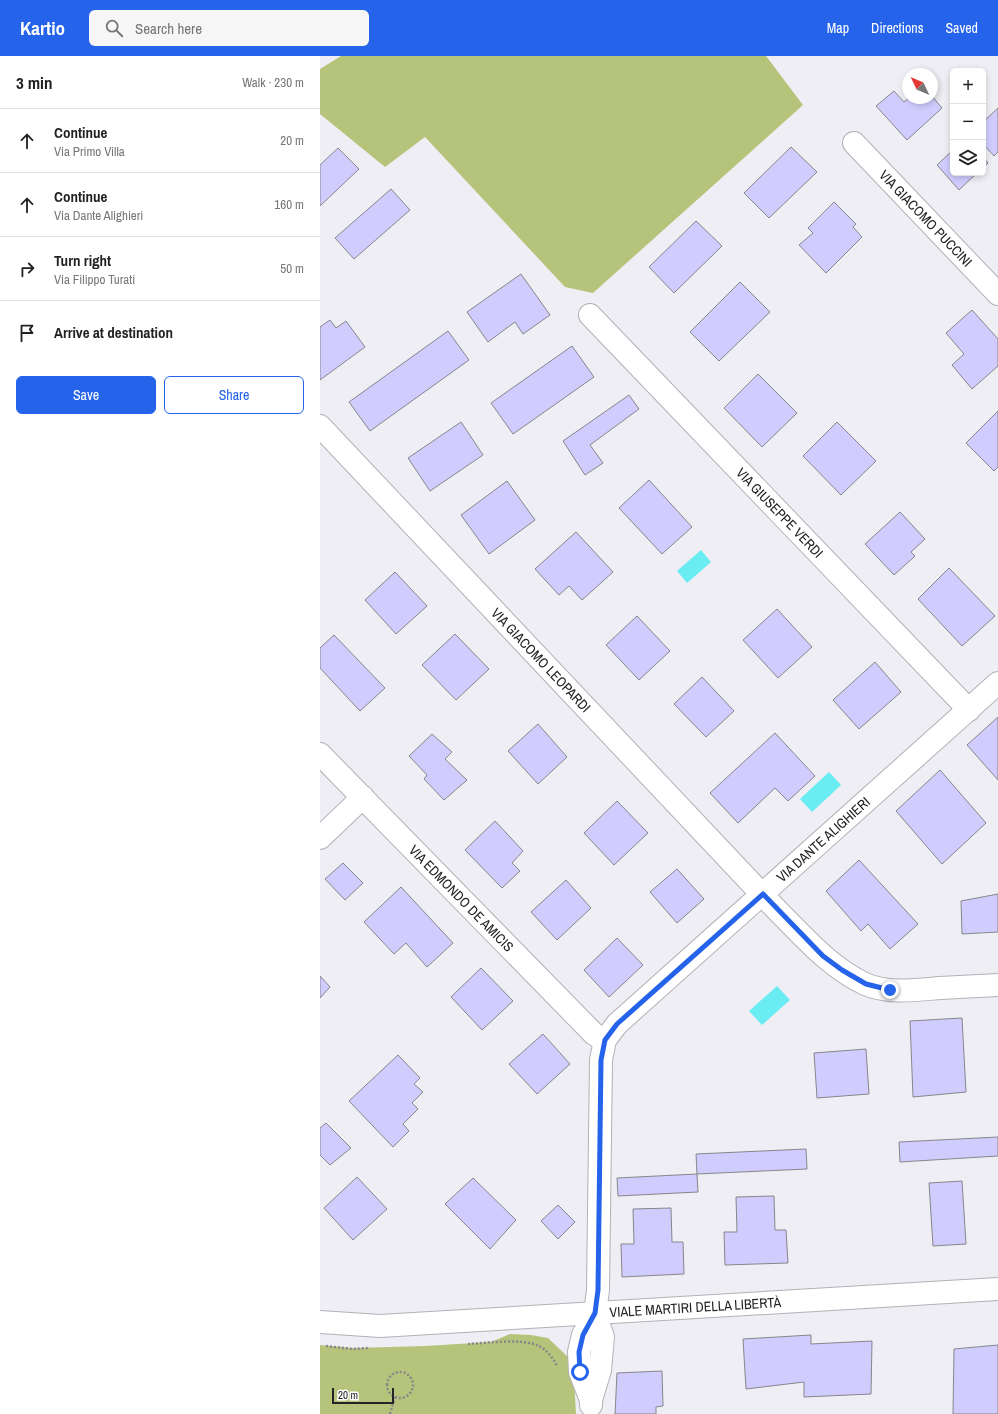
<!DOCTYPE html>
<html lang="en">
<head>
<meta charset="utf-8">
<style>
	:root { --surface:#fff; --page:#f6f6f6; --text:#222; --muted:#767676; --line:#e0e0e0; --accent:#2563eb }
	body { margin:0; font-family:"Archivo Narrow",sans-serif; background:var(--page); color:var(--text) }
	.controls { position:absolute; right:12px; top:12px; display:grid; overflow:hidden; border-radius:6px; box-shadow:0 2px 6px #0003 }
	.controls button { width:36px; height:36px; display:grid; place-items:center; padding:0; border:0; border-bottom:1px solid var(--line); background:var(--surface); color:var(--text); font:20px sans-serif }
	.compass { position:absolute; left:582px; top:12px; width:36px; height:36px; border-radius:50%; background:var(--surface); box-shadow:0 2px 6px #0003; rotate:314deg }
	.scale { position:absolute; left:12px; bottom:10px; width:62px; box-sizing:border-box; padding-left:4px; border:2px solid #242426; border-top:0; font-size:11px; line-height:14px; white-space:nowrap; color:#242426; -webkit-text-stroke:3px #fff; paint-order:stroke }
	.stop { position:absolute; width:12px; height:12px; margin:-9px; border:3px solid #2563eb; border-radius:50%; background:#fff }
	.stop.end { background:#2563eb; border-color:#fff; box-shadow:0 1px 4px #0008 }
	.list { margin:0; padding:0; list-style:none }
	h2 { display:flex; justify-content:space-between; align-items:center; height:52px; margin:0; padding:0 16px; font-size:17px }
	h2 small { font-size:13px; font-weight:400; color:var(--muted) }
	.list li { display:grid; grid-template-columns:26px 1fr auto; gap:12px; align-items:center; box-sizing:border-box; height:64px; padding:0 16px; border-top:1px solid var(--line) }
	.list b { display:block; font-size:15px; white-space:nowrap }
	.list p { margin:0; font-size:13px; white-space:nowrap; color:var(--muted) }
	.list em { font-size:13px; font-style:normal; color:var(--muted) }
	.actions { display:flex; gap:8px; padding:12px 16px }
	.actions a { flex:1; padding:9px 0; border:1px solid var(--accent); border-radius:6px; text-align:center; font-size:14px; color:var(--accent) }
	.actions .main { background:var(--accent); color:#fff }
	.icon { flex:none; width:22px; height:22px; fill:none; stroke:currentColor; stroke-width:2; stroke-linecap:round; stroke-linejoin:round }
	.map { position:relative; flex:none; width:678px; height:1358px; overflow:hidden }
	header { display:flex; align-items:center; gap:24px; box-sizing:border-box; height:56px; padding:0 20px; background:var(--accent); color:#fff }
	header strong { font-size:19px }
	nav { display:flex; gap:22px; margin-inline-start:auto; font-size:14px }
	.search { width:280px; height:36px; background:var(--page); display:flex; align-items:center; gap:10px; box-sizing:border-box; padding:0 14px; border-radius:6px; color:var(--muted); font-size:15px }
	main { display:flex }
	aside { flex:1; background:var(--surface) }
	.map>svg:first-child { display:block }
	.green { fill:#b6c47b }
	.water { fill:#69ecf2 }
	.building { fill:#d0ccfe; stroke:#86868b }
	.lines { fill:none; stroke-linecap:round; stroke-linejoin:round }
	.minor-casing { stroke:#b1b1b7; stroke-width:24 }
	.path { stroke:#87878b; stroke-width:2.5; stroke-dasharray:2 2; stroke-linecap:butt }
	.minor { stroke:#fff; stroke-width:22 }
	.route { stroke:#2563eb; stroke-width:5 }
	.labels { text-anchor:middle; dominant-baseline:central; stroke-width:3; stroke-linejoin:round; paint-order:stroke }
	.street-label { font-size:14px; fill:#242426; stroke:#fff }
</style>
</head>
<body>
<header>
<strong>Kartio</strong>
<div class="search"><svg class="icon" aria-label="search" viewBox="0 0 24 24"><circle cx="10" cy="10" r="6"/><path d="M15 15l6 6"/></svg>Search here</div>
<nav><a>Map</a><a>Directions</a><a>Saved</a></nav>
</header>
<main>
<aside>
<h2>3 min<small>Walk · 230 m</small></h2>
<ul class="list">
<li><svg class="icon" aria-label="ahead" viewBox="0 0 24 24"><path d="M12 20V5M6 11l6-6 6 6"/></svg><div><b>Continue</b><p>Via Primo Villa</p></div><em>20 m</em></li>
<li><svg class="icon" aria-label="ahead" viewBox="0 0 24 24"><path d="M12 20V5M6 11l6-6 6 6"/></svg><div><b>Continue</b><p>Via Dante Alighieri</p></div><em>160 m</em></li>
<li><svg class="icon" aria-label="right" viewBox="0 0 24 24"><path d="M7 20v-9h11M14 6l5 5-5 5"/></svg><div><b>Turn right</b><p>Via Filippo Turati</p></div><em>50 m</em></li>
<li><svg class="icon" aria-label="arrive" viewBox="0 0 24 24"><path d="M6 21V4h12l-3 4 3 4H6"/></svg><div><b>Arrive at destination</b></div></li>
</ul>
<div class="actions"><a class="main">Save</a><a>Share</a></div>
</aside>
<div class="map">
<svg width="678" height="1358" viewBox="0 0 678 1358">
	<rect width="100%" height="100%" fill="#efeef4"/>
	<!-- green -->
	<path class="green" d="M21,0H446L483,49L273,237L245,231L105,81L65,111L0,58V13Z
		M190,1278L211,1279L228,1282L248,1301L254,1324L256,1358H0V1289L33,1292L105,1290L171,1286Z"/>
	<!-- water -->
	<path class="water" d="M381,494L391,506L367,527L357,515Z
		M509,716L521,729L492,756L480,743Z
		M457,930L470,944L442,969L429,955Z"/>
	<!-- building -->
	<path class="building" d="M574,35L584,46L589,42H612V40L622,52L587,84L556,50Z
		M678,52V96L674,100L663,88V66Z
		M471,91L497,116L449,162L424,137Z
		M18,92L39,113L0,150V109Z
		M633,94V117H657L639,134L617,109Z
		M663,101L668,107L663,112Z
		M71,133L90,154L34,203L15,182Z
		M514,146L536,168L533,171L542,181L506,217L479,189L493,177L488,172Z
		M376,165L402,190L354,237L329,211Z
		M201,218L230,259L203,278L195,266L168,286L147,256Z
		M420,226L450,256L399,305L370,276Z
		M652,254L678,283V310L652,333L632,309L644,298L626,277Z
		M10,264L16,272L26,265L45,291L0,324V271Z
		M128,275L149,304L50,375L29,346Z
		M252,290L274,321L193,378L171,347Z
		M438,318L477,357L442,391L404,352Z
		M309,339L319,353L270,389L283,407L265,419L243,385Z
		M678,355V411L674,415L646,387Z
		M141,366L163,399L110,435L88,402Z
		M517,366L556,405L521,439L483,400Z
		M329,424L372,471L342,498L299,452Z
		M187,425L215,464L169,498L141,459Z
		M580,456L605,483L591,496L595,500L574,519L545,488Z
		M256,476L293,516L262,544L249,530L239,539L215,513Z
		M629,512L675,560L642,590L598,543Z
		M75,516L107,550L76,578L45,544Z
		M457,553L492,591L458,622L423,584Z
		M317,560L350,595L319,624L286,589Z
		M135,578L169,613L136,644L102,609Z
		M14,579L65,632L40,655L0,612V592Z
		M555,606L581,636L539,673L513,644Z
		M382,621L414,655L386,681L354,648Z
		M678,661V724L647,689Z
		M218,668L247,701L218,728L188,695Z
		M455,677L495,720L468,745L455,732L418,767L390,737Z
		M112,678L132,696L125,703L147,724L124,744L104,723L107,719L89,700Z
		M620,714L666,767L622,808L576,755Z
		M297,745L328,777L294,809L264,777Z
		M175,765L203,795L192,807L200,815L182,832L145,794Z
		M539,804L598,868L570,893L548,868L541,875L506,835Z
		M23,807L43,827L25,844L5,823Z
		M357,813L384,843L357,867L330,836Z
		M246,824L271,852L237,884L211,856Z
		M81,831L133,887L107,911L86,887L74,898L44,866Z
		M678,838V876L642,878L641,845Z
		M297,882L323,909L289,941L264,914Z
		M161,912L193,945L162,974L131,941Z
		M0,920L10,931L0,942Z
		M642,962L646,1036L593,1041L590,965Z
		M223,978L250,1008L217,1038L189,1008Z
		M546,993L549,1038L497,1042L494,997Z
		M78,999L100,1022L94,1028L103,1036L92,1047L98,1053L83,1068L89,1075L73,1091L29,1045Z
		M6,1067L31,1092L10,1109L0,1099V1072Z
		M678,1081V1100L580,1106L579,1086Z
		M486,1093L487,1113L377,1118L376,1098Z
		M377,1118L378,1136L298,1140L297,1122Z
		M37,1121L67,1153L33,1184L4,1152Z
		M153,1122L196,1164L170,1193L125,1148Z
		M642,1125L646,1188L613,1190L609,1127Z
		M454,1140L455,1174H466L468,1207L405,1209L404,1176H417L416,1141Z
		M238,1149L255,1166L238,1183L221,1165Z
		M351,1152L352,1186H363L364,1218L302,1221L301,1188H314L313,1153Z
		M491,1279V1288L552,1285L551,1338L484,1341V1326L426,1333L423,1283Z
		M678,1289V1358H633L634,1293Z
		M342,1315L343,1350L336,1351V1358H295L297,1317Z"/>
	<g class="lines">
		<defs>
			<g id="minor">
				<path id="s1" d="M534,87L678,238"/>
				<path id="s2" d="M270,259L649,654"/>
				<path id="s3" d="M0,370L454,851C482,879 509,911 545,928C567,938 596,934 620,932C639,931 659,930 678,929"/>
				<path id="s4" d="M0,698L274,978L285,984"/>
				<path d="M0,782L43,741"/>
				<path id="s5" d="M0,1266L60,1270L678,1233"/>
				<path id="s6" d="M271,1344L260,1316L259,1296L263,1279L275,1257L278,1234L281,1004L285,984L297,968L678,627"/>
				<path d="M271,1349V1344L280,1314L283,1281L275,1257"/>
			</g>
		</defs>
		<!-- minor casing -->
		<use href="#minor" class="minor-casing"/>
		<!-- path -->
		<path class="path" d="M148,1288C166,1287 203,1282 219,1290C227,1294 233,1302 237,1310
			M6,1290L32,1293L49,1292
			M67 1329a13 13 0 1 1 26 0a13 13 0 1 1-26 0Z
			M70,1358L75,1341"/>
		<!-- minor -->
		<use href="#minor" class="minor"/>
	</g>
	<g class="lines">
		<!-- route -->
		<path class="route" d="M260,1316L259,1296L263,1279L275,1257L278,1234L281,1004L285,984L297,968L443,838L503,900L522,914L546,928L570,934"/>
	</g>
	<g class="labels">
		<!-- street labels -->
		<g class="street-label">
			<text stroke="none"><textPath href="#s1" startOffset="104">VIA GIACOMO PUCCINI</textPath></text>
			<text stroke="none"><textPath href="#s2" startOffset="274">VIA GIUSEPPE VERDI</textPath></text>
			<text stroke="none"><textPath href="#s3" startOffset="322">VIA GIACOMO LEOPARDI</textPath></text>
			<text stroke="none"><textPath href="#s6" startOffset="663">VIA DANTE ALIGHIERI</textPath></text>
			<text stroke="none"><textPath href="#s4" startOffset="202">VIA EDMONDO DE AMICIS</textPath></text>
			<text stroke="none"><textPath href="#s5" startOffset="376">VIALE MARTIRI DELLA LIBERTÀ</textPath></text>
		</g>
	</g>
</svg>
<div class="controls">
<button>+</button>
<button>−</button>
<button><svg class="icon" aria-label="layers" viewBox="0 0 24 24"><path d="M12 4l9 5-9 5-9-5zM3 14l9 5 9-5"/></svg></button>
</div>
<svg class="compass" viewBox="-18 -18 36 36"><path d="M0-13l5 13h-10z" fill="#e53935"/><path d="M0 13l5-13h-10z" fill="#767676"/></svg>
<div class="scale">20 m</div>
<div class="stop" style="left:260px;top:1316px"></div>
<div class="stop end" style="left:570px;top:934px"></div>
</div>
</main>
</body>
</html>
